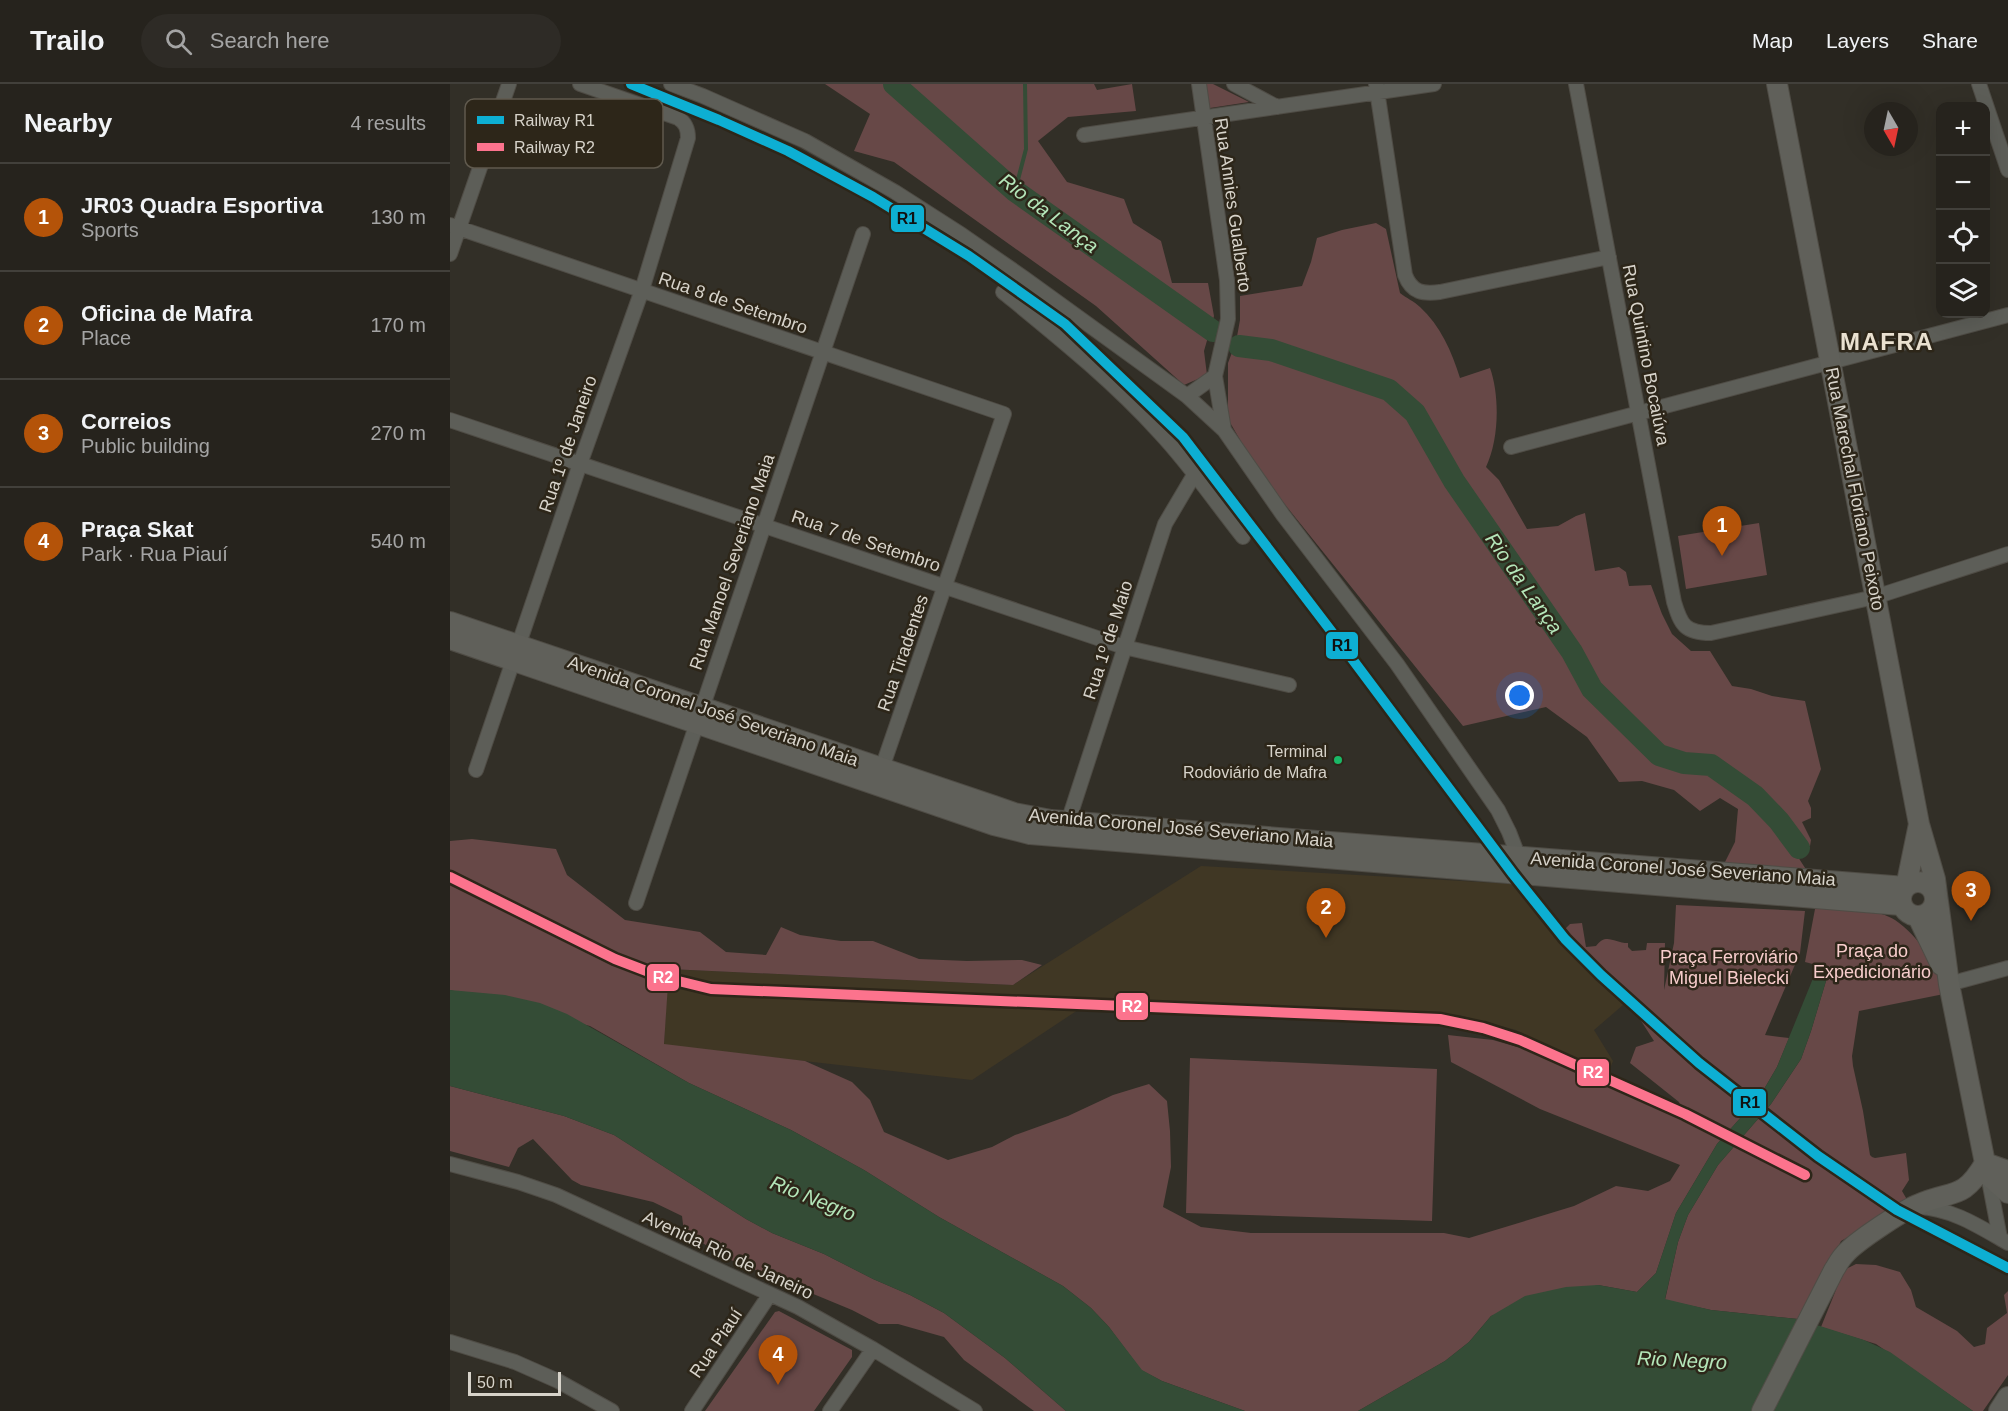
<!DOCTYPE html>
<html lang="en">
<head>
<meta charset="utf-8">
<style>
	:root { --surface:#26231d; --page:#2e2b26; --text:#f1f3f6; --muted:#a4a4a4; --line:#42403b; --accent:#b45309 }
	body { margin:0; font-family:Arial,sans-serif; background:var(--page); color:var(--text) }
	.controls { position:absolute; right:18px; top:18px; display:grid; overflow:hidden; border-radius:12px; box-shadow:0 6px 24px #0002 }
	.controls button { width:54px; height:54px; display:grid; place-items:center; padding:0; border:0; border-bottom:2px solid var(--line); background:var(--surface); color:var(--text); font:30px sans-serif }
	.compass { position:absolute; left:1414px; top:18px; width:54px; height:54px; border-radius:50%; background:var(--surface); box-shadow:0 6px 24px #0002; rotate:171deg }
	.scale { position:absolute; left:18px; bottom:15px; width:93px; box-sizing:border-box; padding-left:6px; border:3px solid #d7d3ca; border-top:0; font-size:16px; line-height:21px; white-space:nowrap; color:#d7d3ca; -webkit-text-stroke:4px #2d2619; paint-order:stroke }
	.you { position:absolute; left:1070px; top:612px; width:21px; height:21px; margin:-15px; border:4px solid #fff; border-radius:50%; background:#1a73e8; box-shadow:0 0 0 9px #1a73e833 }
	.badge { display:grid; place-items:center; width:39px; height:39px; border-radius:50%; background:var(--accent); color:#fff; font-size:20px; font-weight:700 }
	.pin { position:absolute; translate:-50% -50px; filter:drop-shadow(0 2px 3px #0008) }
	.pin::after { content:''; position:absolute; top:32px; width:21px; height:18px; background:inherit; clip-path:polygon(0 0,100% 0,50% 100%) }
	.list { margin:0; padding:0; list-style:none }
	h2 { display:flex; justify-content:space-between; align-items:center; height:78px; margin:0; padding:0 24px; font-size:26px }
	h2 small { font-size:20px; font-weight:400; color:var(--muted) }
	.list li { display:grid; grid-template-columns:39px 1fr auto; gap:18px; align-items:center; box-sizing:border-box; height:108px; padding:0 24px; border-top:2px solid var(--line) }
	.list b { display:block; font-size:22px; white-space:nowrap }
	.list p { margin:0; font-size:20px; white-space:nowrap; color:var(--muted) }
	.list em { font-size:20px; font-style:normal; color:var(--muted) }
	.icon { flex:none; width:33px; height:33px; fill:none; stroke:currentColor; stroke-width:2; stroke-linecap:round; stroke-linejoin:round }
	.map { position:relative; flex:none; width:1558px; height:1327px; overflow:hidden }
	header { display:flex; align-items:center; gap:36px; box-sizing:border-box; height:84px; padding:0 30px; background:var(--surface); border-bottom:2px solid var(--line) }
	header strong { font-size:28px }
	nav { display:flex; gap:33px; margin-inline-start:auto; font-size:21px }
	.search { width:420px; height:54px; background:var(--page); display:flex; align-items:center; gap:15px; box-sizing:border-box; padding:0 21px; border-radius:33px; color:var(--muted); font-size:22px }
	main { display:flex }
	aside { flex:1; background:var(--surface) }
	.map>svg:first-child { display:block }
	.built { fill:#403724 }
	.green { fill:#674847 }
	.water { fill:#344c36 }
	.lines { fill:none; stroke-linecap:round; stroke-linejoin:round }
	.stream { stroke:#344c36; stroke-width:4 }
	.river { stroke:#344c36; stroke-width:22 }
	.street-casing { stroke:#4f4c45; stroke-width:16 }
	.secondary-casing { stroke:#4f4c45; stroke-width:22 }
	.street { stroke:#5d5e58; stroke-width:14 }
	.secondary { stroke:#60605a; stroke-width:20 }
	.rail-1-casing { stroke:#2d2619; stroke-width:15 }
	.rail-2-casing { stroke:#2d2619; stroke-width:15 }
	.rail-1 { stroke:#0dafd3; stroke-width:10 }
	.rail-2 { stroke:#fc738d; stroke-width:10 }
	.bus-dot { fill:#1ab867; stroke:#2d2619; stroke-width:2 }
	.labels { text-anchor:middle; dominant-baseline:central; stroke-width:5; stroke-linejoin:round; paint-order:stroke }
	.bus-label { font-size:16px; fill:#d7d3ca; stroke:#2d2619; text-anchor:end }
	.street-label { font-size:18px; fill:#d7d3ca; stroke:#2d2619 }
	.park-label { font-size:18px; fill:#f8cdcc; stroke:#2d2619 }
	.water-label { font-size:20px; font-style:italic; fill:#b4e6b9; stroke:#2d2619 }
	.district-label { font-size:24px; font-weight:bold; letter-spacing:1.5px; fill:#eae1d0; stroke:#2d2619 }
	.key { fill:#2d2619; stroke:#605a4e; stroke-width:1.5 }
	.key-label { font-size:16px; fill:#d7d3ca }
	.line-badge { stroke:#2d2619; stroke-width:2 }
	.badge-label { font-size:16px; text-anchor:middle; font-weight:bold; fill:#fff }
	.pale-badge-label { font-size:16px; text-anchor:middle; font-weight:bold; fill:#111 }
</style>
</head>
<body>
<header>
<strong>Trailo</strong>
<div class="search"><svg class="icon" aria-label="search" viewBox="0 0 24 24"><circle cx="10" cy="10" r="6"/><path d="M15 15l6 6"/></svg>Search here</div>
<nav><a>Map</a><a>Layers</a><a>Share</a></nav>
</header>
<main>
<aside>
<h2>Nearby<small>4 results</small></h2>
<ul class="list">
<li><span class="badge">1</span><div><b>JR03 Quadra Esportiva</b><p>Sports</p></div><em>130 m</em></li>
<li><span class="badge">2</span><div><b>Oficina de Mafra</b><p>Place</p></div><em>170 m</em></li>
<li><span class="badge">3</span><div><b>Correios</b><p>Public building</p></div><em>270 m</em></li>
<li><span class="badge">4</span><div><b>Praça Skat</b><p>Park · Rua Piauí</p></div><em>540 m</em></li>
</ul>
</aside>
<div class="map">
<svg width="1558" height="1327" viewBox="0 0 1558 1327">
	<rect width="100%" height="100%" fill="#322f27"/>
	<!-- built -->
	<path class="built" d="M751,782L1064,800L1094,838L1173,921L1144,946L1163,977L1157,992L1066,946L1009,931L646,914L522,996L214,961L218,885L563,901Z"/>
	<!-- green -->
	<path class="green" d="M375,0H644L647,6L682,0L686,27L618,33L588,57L617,98L674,115L683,139L711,157L722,199H758L764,232L754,267L757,291L734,301L646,222L444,78L404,67L420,30Z
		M755,0H763L799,18L760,24Z
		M926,139L936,145L950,209C956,214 964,217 970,223C990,241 1002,268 1010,294L1040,284C1050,312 1049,356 1036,383L1049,396L1077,445L1108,442L1126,432L1135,429L1145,487L1169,483L1176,488L1179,502L1201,501L1212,530L1222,550L1241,567H1260L1282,602L1301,605L1322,612L1355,617L1371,685L1358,717L1361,724V734L1352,738L1361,756L1360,762L1349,764L1348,773L1357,787L1272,784L1285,758L1288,725L1270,714L1250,727L1224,706L1192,697L1169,698L1137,653L1096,623L1013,642L808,387L778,335V279L786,258L790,236V212L852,202L861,178L867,154L892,146Z
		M1309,439L1317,491L1236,505L1228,452Z
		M22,755L106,765L117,791L175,836L250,848L276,868L316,871L331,843L350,851L391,857H423L469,875L517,877L572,876L592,881L563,901L219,885L214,960L355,977L402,998L420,1016L434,1048L498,1076L542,1063L565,1051L618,1032L663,1011L699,1000L717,1017L720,1047L721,1083L713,1123L751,1143L801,1149H994L1019,1154L1124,1122L1166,1102L1198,1107L1220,1097L1230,1081L1090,1025L1001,978L998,951L1043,956L1071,964L1233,1032L1229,1018L1180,979L1186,963L1204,957L1177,915L1115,855V845L1120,840L1132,839L1136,863L1146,862C1156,848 1164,859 1178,859V863L1182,867L1196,866L1197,859H1215L1214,906L1224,859L1226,821L1355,827L1350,869L1315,951L1339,954L1327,983L1310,1012L1267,1060L1226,1129L1206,1189L1187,1208L1148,1201L1041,1232L1019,1258L995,1277L908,1327H795L712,1297L691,1286L659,1243L641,1224L613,1202L489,1133L414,1086L341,1046L239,999L140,942L0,906V757Z
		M1385,824C1402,825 1430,826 1445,836C1469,852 1488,883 1494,910L1409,927L1402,972L1403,982L1413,1027L1420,1071L1422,1073L1425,1074L1456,1069L1459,1096L1452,1107L1459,1119L1391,1157L1370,1200L1348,1235L1261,1226L1215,1216L1228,1158L1238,1131L1268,1081L1321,1020L1351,975L1361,947L1379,887L1378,884L1355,878L1365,825Z
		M740,974L987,985L982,1137L736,1129Z
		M0,1002L114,1032L164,1051L296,1135L322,1149L374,1170L423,1195L460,1211L494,1229L555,1274L616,1327H584L514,1276L494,1253L448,1240H429L402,1226L281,1176L234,1148L232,1132L203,1118L131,1101L122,1096L83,1055L68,1064L59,1083L0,1067Z
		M1406,1180L1426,1181L1450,1188L1461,1206L1466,1223L1507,1247L1524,1263L1535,1260L1537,1244L1557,1229L1554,1211L1558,1207V1291L1533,1327H1523L1426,1260L1371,1243L1394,1186Z
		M329,1227L402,1266V1273L364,1327H255L325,1228Z"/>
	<!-- water -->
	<path class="water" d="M1368,882L1378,885L1379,887L1361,947L1351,975L1321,1020L1268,1081L1238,1131L1228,1158L1215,1215L1261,1226L1348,1235L1414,1256L1440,1268L1523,1327H908L995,1277L1019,1258L1041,1232L1075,1212L1116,1203L1148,1201L1187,1208L1206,1189L1226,1129L1267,1060L1310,1012L1327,983Z
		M0,906L55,911L90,919L117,930L239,999L341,1046L414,1086L489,1133L613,1202L641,1224L659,1243L692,1286L712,1297L795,1327H616L555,1274L494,1229L460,1211L423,1195L374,1170L322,1149L296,1135L164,1051L114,1032L0,1002Z"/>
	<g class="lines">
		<!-- stream -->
		<path class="stream" d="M565,107L576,65L575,0"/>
		<!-- river -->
		<path class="river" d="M444,0L565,107L763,247
			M789,262L821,266L939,306L965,329L1004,397L1122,568L1142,605L1209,671L1234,679L1261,681L1305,712L1329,737L1349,764"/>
		<defs>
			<path id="street" d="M221,0L253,12L355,57L445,108L512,151L574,194L737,312L774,346L833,431L947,580L1048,726L1059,748L1071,779
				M749,0L777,196L778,235L765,292L774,346
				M784,0L827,23
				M926,0L955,191C962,209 973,210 990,208L1159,173
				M1126,0L1224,518C1231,541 1235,549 1261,549L1425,513L1558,470
				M1529,0L1558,86
				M634,51L984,0
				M0,141L554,330L432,684
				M0,170L59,0
				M553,208C608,253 663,297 710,349C740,381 766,419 793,453
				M737,312L765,292
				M0,336L674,563L839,601
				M1061,363L1558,231
				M26,686L130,380L192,206L238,54C238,45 236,39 228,34L130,0
				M618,738L715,440L744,391
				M186,819L413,150
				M1499,900L1558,884
				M0,1080L68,1098L106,1111L348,1223L423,1265L525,1327
				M1538,1091L1550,1154
				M1468,1123C1501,1124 1530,1143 1558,1159
				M0,1258L65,1278L108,1297L162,1327
				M242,1327L320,1210
				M380,1327L423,1265"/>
			<path id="secondary" d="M1327,0L1469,740L1485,795L1499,900L1535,1079L1538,1091L1558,1109
				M0,538L544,722L564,729L601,736L1456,803L1469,740
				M0,555L544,741L580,750L1451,821
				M1451 815a17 17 0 1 1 34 0a17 17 0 1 1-34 0Z
				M1468,833L1491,881
				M1535,1079L1558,1087
				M1312,1327L1384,1186C1388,1180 1390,1175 1395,1170C1405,1158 1452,1127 1467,1121C1502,1105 1512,1118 1535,1079
				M1549,1327L1558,1313"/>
		</defs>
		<!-- street casing -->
		<use href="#street" class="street-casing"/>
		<!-- secondary casing -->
		<use href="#secondary" class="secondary-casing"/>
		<!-- street -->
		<use href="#street" class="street"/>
		<!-- secondary -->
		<use href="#secondary" class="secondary"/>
		<defs>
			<path id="rail-1" d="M181,0L269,36L338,67L423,113L519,172L615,240L733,353L888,556L1063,790L1115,855L1151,891L1249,979L1368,1072L1447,1126L1558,1184"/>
			<path id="rail-2" d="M0,793L165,875L212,893L261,905L990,935L1033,944L1070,956L1235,1030L1355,1091"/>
		</defs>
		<!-- rail-1 casing -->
		<use href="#rail-1" class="rail-1-casing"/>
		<!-- rail-2 casing -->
		<use href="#rail-2" class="rail-2-casing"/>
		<!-- rail-1 -->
		<use href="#rail-1" class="rail-1"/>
		<!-- rail-2 -->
		<use href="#rail-2" class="rail-2"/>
	</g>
	<!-- markers -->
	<circle class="bus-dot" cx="888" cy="676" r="5"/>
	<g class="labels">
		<!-- bus labels -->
		<g class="bus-label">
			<text x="877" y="667">Terminal<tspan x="877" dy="21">Rodoviário de Mafra</tspan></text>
		</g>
		<!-- street labels -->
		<g class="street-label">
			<text transform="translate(783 121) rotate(82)">Rua Annies Gualberto</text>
			<text transform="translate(283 219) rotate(19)">Rua 8 de Setembro</text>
			<text transform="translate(1196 271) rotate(79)">Rua Quintino Bocaiúva</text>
			<text transform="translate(118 360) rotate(-71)">Rua 1º de Janeiro</text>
			<text transform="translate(1405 405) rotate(79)">Rua Marechal Floriano Peixoto</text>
			<text transform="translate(416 457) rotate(19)">Rua 7 de Setembro</text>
			<text transform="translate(282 478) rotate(-71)">Rua Manoel Severiano Maia</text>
			<text transform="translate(658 556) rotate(-72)">Rua 1º de Maio</text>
			<text transform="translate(453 569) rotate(-71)">Rua Tiradentes</text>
			<text transform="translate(263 627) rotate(19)">Avenida Coronel José Severiano Maia</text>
			<text transform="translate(731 744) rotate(5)">Avenida Coronel José Severiano Maia</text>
			<text transform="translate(1233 785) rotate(4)">Avenida Coronel José Severiano Maia</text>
			<text transform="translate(278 1171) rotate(25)">Avenida Rio de Janeiro</text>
			<text transform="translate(266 1259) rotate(-56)">Rua Piauí</text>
		</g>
		<!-- park labels -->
		<g class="park-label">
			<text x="1422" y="867">Praça do<tspan x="1422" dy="21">Expedicionário</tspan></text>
			<text x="1279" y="873">Praça Ferroviário<tspan x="1279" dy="21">Miguel Bielecki</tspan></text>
		</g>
		<!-- water labels -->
		<g class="water-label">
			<text transform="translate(599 129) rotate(37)">Rio da Lança</text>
			<text transform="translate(1074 499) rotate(55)">Rio da Lança</text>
			<text transform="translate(363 1114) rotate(22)">Rio Negro</text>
			<text transform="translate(1232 1276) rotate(3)">Rio Negro</text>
		</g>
		<!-- district labels -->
		<g class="district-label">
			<text x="1437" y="257">MAFRA</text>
		</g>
	</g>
	<!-- legend -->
	<rect x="15" y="15" width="198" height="69" rx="9" class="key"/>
	<rect x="27" y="32" width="27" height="8" fill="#0dafd3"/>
	<rect x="27" y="59" width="27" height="8" fill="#fc738d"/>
	<g class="key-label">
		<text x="64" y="42">Railway R1</text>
		<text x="64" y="69">Railway R2</text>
	</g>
	<g class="line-badge">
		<rect x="440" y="120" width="35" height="29" rx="6" fill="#0dafd3"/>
		<rect x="875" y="547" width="34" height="29" rx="6" fill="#0dafd3"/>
		<rect x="196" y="879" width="34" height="29" rx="6" fill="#fc738d"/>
		<rect x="665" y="908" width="34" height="29" rx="6" fill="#fc738d"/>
		<rect x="1126" y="974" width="34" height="29" rx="6" fill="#fc738d"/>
		<rect x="1282" y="1004" width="35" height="29" rx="6" fill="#0dafd3"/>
	</g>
	<g class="badge-label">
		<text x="213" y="899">R2</text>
		<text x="682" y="928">R2</text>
		<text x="1143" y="994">R2</text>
	</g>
	<g class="pale-badge-label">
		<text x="457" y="140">R1</text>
		<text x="892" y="567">R1</text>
		<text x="1300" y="1024">R1</text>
	</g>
</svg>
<div class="controls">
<button>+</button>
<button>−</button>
<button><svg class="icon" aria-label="locate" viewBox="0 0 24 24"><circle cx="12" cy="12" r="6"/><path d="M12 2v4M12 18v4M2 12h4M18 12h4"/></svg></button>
<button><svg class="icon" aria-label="layers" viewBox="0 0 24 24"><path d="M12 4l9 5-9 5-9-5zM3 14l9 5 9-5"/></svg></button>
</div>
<svg class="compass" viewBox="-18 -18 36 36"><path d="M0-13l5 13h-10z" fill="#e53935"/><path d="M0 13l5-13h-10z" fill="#a4a4a4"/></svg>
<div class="scale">50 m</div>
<div class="you"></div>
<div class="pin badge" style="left:1272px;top:472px">1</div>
<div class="pin badge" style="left:876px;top:854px">2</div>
<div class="pin badge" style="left:1521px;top:837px">3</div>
<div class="pin badge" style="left:328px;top:1301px">4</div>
</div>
</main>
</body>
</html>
